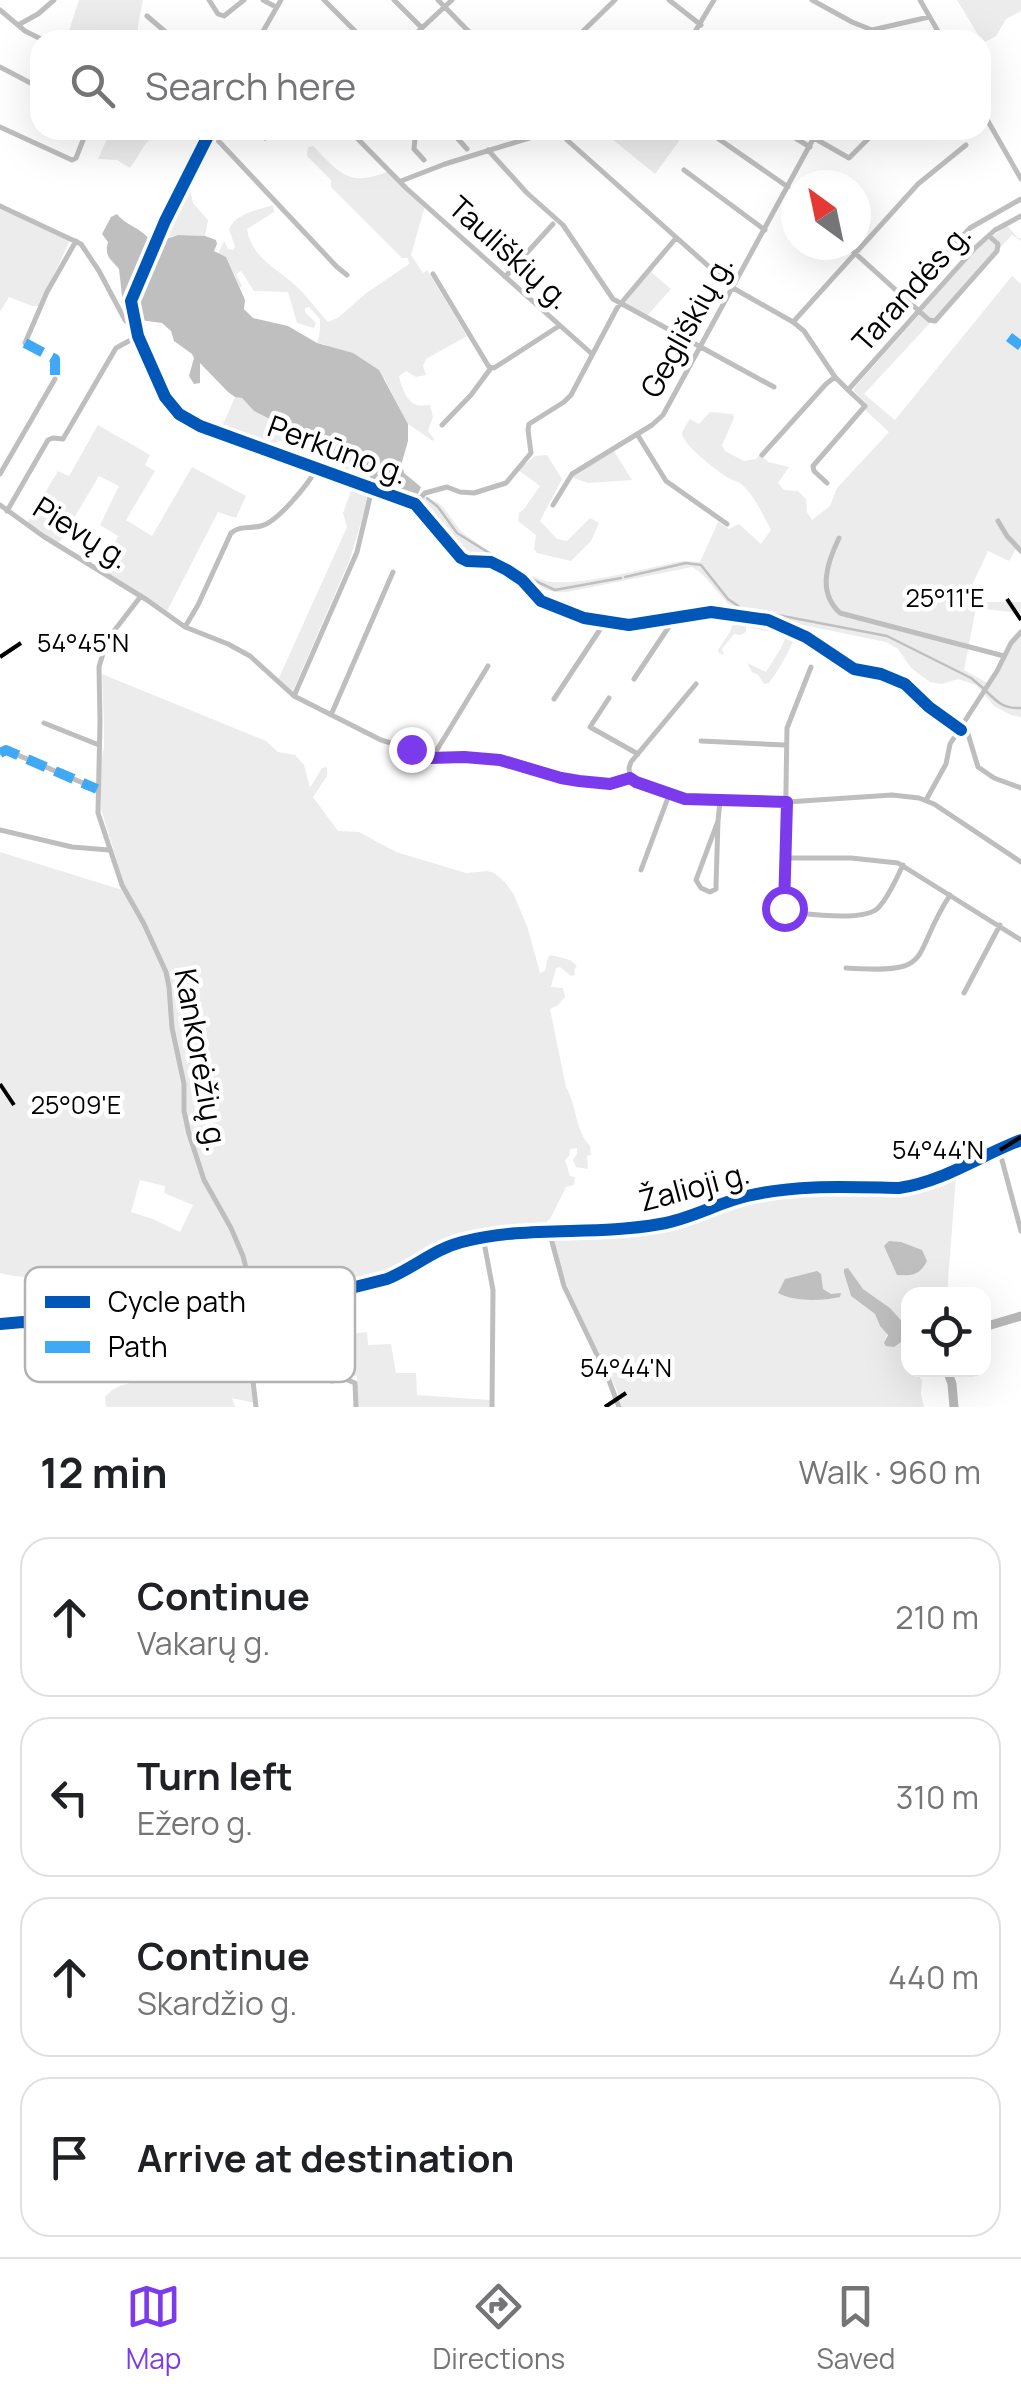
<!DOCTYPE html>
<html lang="en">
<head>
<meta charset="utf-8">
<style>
	:root { --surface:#fff; --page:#f2f2f2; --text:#202124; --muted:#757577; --line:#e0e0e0; --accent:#7c3aed }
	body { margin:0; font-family:Manrope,sans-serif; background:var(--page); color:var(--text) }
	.controls { position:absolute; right:30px; bottom:30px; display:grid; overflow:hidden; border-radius:20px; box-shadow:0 10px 40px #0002 }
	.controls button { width:90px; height:90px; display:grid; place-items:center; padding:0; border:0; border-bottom:2px solid var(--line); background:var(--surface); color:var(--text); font:50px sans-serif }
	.compass { position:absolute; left:781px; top:170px; width:90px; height:90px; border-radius:50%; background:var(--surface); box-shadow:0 10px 40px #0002; rotate:327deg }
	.stop { position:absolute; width:30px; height:30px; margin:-22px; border:8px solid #7c3aed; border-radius:50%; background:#fff }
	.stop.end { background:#7c3aed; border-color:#fff; box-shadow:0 2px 10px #0008 }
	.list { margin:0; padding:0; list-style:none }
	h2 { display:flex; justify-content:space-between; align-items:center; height:130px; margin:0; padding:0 40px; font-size:42px }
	h2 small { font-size:32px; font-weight:400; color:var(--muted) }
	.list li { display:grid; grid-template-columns:65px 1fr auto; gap:30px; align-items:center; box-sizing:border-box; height:160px; margin:0 20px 20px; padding:0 20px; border:2px solid var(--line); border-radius:30px }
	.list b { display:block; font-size:38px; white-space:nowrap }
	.list p { margin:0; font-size:32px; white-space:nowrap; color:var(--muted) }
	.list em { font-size:32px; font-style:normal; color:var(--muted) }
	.icon { flex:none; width:55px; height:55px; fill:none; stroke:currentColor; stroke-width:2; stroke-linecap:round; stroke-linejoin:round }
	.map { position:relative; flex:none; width:1021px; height:1407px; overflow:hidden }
	.search { position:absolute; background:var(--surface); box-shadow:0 10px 40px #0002; left:30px; right:30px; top:30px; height:110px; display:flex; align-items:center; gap:25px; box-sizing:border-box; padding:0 35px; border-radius:30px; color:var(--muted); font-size:38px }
	.sheet { height:850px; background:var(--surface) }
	nav { display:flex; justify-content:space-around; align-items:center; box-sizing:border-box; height:140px; border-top:2px solid var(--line); background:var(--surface); font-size:28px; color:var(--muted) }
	nav a { display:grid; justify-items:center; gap:5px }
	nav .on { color:var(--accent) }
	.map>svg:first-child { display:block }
	.green { fill:#ececec; fill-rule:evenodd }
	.water { fill:#bfbfbf }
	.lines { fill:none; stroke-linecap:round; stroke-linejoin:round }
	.stream { stroke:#bfbfbf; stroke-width:2.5 }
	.street { stroke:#bebebe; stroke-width:5 }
	.secondary { stroke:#b8b8b8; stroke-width:9 }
	.quiet { stroke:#3fa9f5; stroke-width:10; stroke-dasharray:20 10; stroke-linecap:butt }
	.cycleway-casing { stroke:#fff; stroke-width:19 }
	.cycleway { stroke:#0057b8; stroke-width:12 }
	.route { stroke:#7c3aed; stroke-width:12 }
	.ticks { fill:none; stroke:#000; stroke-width:4 }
	.labels { text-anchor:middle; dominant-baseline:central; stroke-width:9; stroke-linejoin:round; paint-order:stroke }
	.street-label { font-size:30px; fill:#000; stroke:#fff }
	.key { fill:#fff; stroke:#b2b2b2; stroke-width:2.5 }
	.key-label { font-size:28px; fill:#000 }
	.ticks-label { font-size:25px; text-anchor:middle; fill:#000; stroke:#fff; stroke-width:9; stroke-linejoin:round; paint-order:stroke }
</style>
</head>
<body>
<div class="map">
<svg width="1021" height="1407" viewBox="0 0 1021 1407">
	<rect width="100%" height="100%" fill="#fff"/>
	<!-- green -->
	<path class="green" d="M79,0H143L138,25V40H66Z
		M957,0H1021V11L1006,19L996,36L983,43Z
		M111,130H182L177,135C144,131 146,147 130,168L117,160L98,159Z
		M601,130H687L655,174Z
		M313,146C340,173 347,187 387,172L425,206L411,255L423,273L427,270L467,336L426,359L423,366L426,375L416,377L406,371L399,376C401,385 406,402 417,405C421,406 425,405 430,405L433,417L428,431L434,439L433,441L408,424L384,378L323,344L317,343C320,336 320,327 320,319L309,307L305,308V312L316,323L314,328L297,323L288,292L254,291L241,271L236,274L242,286L240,288L226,257L218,254L224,241L228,249L233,250L235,247L229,229C237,212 257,211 273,205L274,212L247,229C251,257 276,268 295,285C306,295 318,311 328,322L339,317L365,294L409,264L408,258H402L331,187V180L307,156L308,147Z
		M188,180L193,203L208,220L205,236L178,235L168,237L178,213V201Z
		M0,209L70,240L39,306H32L9,297L0,312Z
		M1007,225L1018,238H1021V241L1012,235L864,394L895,420L1012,276L1021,284V552L1016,549L1009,561L988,551L967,596L986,602H1021V613L976,608L964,670L989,684L1010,647L1021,633V717L1011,715L994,706L976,685L958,679L942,684L930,682L911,668L898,649L886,642L740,612C720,602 712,578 692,567L567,592C537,595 519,571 493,561C483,557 472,560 462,556L414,502L372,486L350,559L292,693L278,680L347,527L343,513L355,480L325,467L319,458L307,447L296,442L278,441L270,447L221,429L235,397L242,398L254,411L263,413L269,419L310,433L342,459L363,470L372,479L437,502C448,510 453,523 462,532C478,545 531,580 551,582C586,585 646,568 683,561L700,562L718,522L729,529L739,524L761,544L771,530C763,515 755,496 741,484C737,481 731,480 727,477C717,471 681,443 682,433C682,432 689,420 690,419L699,424L710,412L733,414L734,418L722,445L725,451L744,461L756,459L760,454L768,462L789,467L778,483L784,490L798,491L806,499L807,512L812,520L830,506L837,488L889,432L863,408L866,403L854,391L855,387L980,246Z
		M650,271L671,289L646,317L624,304Z
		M98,425L150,455L145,465L155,471L126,520L152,536L192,467L246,496L236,518L218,512L167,611L102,570L118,536L100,525L119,486L99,476L59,543L27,523L58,471L69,476Z
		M614,451L632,480L588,483L571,477Z
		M547,455L562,479L540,521L557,539L567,541L590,518L599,523L591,541L571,561L537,553L534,549L536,535L518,521L519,513L524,509L540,486L518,470L535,456Z
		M745,619L773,625L795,637C791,648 777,673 769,683L764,684L758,675L752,672L747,663L766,672L781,648L787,635L746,627V632L740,635L734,634L722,649L724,655L719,653L718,650L730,632L732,626L742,622Z
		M102,674L266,741L278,752L295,755L304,765L310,788L322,768L327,767V776L313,797L338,831L359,832L396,852L466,873L487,871L494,873L505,882L514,895L528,929L540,973L545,971L548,957L551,955L570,960L577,966L574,970L575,975L571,976L560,967L556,968L551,987L563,988L565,997L558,1005L550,1009L566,1087C577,1106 575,1130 590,1146L591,1155L587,1156L588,1169L576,1167L573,1160L577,1154V1148L570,1149L569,1156L565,1160L570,1176L575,1177L574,1185L566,1187L550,1219L544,1224L529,1228L494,1229L450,1239L430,1247L398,1269L380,1276L289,1299L264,1302H208L136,1320L134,1319L135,1305L119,1301L115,1310L113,1327L93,1328L74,1326L79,1278C52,1274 27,1281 0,1273V852L119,889L125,887L101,809L100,765L104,747V725ZM140,1180L165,1186L164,1193L193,1205L180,1232L153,1219L131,1212Z
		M949,1175L956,1177L947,1294H908V1328L890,1308L863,1289L850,1273H844L851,1296L875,1314L880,1326L887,1333L885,1340L894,1347L908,1336V1370H914L922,1380L921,1394L924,1407H622L617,1390C603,1361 548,1260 555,1234L558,1233L632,1232L673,1226L745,1200L776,1194L810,1190L912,1189Z
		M344,1291L351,1334L367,1332L368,1345L391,1344L396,1373H416L417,1395L490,1400V1407H358L357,1376H344L339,1336L294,1345L295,1374L254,1373V1403L232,1398L235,1407H106L105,1397C118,1381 137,1382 156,1382L158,1365H203L201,1357L204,1311L220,1309L258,1311Z"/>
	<!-- water -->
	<path class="water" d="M117,214C126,226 143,228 150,241L134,279L128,316L123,305L119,269C111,259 104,257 108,242L102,234L111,217Z
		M178,235L205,236L216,240L217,244L214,251L226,257L245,300L244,309L253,318L288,326L317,343L353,353L379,370L408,424V441L402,462L404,473L421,487L418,494L372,479L363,470L342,459L310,433L278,423L254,411L242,398L235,397L228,392L200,363V383L194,384L189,376L194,358L192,354L174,341L171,331L162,323L140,320L135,309V301L157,248L163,240Z
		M889,1241L901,1242L922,1250L927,1261C920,1275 912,1276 897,1275L884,1246Z
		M848,1268L863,1289L890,1308L908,1328V1337L894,1347L886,1346L884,1343L888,1335L880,1326L875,1314L851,1296L844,1273V1269Z
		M817,1271L821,1274L823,1289L831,1294L841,1293L840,1297C821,1301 795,1302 778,1293L785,1279Z"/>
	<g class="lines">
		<!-- stream -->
		<path class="stream" d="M427,498L438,507L457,533L526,576
			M625,577L686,563L701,565L728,599L741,608L887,636L971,678L983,688
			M529,578L555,590L621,578
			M987,692C998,703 1005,709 1021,708"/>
		<!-- street -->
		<path class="street" d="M209,0L218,14L224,16L244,0
			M263,0L276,7
			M324,0L364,40
			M394,0L422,28
			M438,0L477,40
			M669,0L701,25
			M812,0L852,22L872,30L929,17
			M920,0L943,40
			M0,10L25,31L43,40
			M147,16L175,40
			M18,25L38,14L54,0
			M258,40L281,0
			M409,40L452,0
			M574,40L615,0
			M690,40L714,0
			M866,40L872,30
			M0,67L40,88
			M981,109L1021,179
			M0,127L72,160L76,158L87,130
			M211,130L165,221L131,301L138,336L165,397L179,414L200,426L415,504L461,558L467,561L491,562L507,570L522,580L541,601L584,618L629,625L711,612L768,620L806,637L854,669L881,674L905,684L929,707L961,730
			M257,130L265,138
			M349,130L406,188L592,354
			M413,130L415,138L414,149L424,160
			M450,130L467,149
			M559,130L567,140L733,288L793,322L804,331L835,377L848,390L975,248L995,230L1021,216
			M782,130L810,147
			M211,133L337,267L347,275
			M713,135L788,187
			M814,138L849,158L877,130
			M488,150L527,193L563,225L613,299L774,387
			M684,170L765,230
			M401,181L445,164L555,130
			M786,192L796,201
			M0,206L81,244L99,271L125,320L129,324H134
			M846,245L929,320L935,321L997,251L998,244L989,236
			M433,274L489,367L494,368L559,326
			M927,274L970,228L1021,199
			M505,277L553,224
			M794,321L918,184L966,145
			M25,343L47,292L76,241
			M442,425L471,395L491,368
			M637,434L666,481L727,524
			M762,455L826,384L835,377
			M0,474L55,379
			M827,483L814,471L813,466L865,406L848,390
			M415,504L425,493L447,487L460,492L474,493L506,483L531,453L528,430L529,424L564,402L571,395L617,308L676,238
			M0,505L43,536L147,600L185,627L228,644L250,656L294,696L381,740L411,749L425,757L500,760L561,778L579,781L609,784L630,777
			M553,505L572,474L652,425L663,415L818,130
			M7,511L48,440L53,438L63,439L116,348L138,336
			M998,521L1007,536L1021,551
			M839,538C827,563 817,592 840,613L1004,656
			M141,596L107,640L99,667L100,722L98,813L122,885L144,924L166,972L169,987L172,1028L184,1084V1111L189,1134L204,1180L231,1228L243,1256L256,1307
			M185,627L198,605L231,533C241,525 249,529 261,526C278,522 309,483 317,468
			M811,667L787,728L784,908L789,912C809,914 864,922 878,908C889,897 896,879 903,865
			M634,679L674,619
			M294,696L357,552L372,489
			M609,698L590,727L638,754
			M554,699L605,622
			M331,715L393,572
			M44,723L99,745
			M965,724L978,767L994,778L1021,788
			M701,741L785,745
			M0,753L6,750L97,789
			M435,758V753L488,666
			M630,777L636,782L685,799L787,802L892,795L919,798L934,804L1021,862
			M630,777L629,768L631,762L696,684
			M926,800L946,764L950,744L997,671L1011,643L1021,632
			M718,821L716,885V889L710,892L701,888L696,880L718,821L720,801
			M0,830L72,847L109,850
			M785,858H851L898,863L1021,940
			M641,870L669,795
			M846,968C938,974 909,958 950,895
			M964,993L1000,925
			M999,1149L1021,1231
			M549,1231L564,1286L608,1378L619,1407
			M483,1237L493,1290L492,1407
			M323,1295C332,1321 349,1355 331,1381L345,1379L355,1383L356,1407
			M0,1324L23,1322L85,1331H103L207,1306L269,1307L287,1304L387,1279C414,1268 434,1249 462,1242C527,1225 594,1236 660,1224C691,1219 717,1203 747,1196C798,1184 848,1187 899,1188C943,1182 981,1155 1021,1140
			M256,1407L253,1381L259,1363L261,1329L259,1307"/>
		<!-- secondary -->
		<path class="secondary" d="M984,1327L1021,1316
			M947,1370L952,1384L954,1407"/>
		<!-- quiet -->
		<path class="quiet" d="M1009,337L1021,346
			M25,343L55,359V379
			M0,753L6,750L97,789"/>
		<defs>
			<path id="cycleway" d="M211,130L165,221L131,301L138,336L165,397L179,414L200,426L415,504L461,558L467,561L491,562L507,570L522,580L541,601L584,618L629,625L711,612L768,620L806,637L854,669L881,674L905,684L929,707L961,730
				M0,1324L23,1322L85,1331H103L207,1306L269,1307L287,1304L387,1279C414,1268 434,1249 462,1242C527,1225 594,1236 660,1224C691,1219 717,1203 747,1196C798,1184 848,1187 899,1188C943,1182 981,1155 1021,1140"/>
		</defs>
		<!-- cycleway casing -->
		<use href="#cycleway" class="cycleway-casing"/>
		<!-- cycleway -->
		<use href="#cycleway" class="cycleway"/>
	</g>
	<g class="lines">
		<!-- route -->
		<path class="route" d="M411,749L430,758L464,757L500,760L561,778L579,781L610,784L630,778L636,782L685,799L787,802L784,908"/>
	</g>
	<!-- ticks -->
	<path class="ticks" d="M1007,599L1021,620M0,657L21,643M0,1084L14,1105M1000,1150L1021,1137M605,1407L626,1393"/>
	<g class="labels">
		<!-- street labels -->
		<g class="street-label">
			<text transform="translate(510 252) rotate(42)">Tauliškių g.</text>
			<text transform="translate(911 287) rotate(-48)">Tarandės g.</text>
			<text transform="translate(686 326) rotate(-61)">Gegliškių g.</text>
			<text transform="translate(338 449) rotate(20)">Perkūno g.</text>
			<text transform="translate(82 532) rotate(32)">Pievų g.</text>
			<text transform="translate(202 1060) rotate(80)">Kankorėžių g.</text>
			<text transform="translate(694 1186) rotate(-15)">Žalioji g.</text>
		</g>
	</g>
	<!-- legend -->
	<rect x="25" y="1267" width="330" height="115" rx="15" class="key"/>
	<rect x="45" y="1296" width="45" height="12" fill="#0057b8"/>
	<rect x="45" y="1341" width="45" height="12" fill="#3fa9f5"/>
	<g class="key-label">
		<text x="108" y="1312">Cycle path</text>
		<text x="108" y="1357">Path</text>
	</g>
	<g class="ticks-label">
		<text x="945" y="607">25°11'E</text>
		<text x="83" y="652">54°45'N</text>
		<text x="76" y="1114">25°09'E</text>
		<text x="938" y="1159">54°44'N</text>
		<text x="626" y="1377">54°44'N</text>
	</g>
</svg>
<div class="controls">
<button><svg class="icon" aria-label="locate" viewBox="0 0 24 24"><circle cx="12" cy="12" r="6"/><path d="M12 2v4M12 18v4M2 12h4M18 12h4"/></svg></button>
</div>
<svg class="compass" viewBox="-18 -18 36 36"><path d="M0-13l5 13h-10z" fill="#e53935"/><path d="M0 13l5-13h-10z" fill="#757577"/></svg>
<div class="stop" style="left:784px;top:908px"></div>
<div class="stop end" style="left:411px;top:749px"></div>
<div class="search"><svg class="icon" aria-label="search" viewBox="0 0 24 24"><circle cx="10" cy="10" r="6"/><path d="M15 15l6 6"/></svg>Search here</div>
</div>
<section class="sheet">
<h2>12 min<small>Walk · 960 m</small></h2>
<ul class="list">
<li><svg class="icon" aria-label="ahead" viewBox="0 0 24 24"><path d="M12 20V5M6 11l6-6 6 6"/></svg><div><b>Continue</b><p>Vakarų g.</p></div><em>210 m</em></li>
<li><svg class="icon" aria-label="left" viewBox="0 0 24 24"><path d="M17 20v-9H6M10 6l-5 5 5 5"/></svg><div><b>Turn left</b><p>Ežero g.</p></div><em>310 m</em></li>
<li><svg class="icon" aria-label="ahead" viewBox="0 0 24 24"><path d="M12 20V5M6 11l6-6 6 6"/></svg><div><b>Continue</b><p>Skardžio g.</p></div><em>440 m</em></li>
<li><svg class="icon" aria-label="arrive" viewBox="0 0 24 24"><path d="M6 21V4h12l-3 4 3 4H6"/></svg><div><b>Arrive at destination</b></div></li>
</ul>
</section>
<nav>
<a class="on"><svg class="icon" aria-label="map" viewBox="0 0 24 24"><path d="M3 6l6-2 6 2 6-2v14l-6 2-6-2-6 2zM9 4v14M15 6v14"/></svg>Map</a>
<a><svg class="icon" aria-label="directions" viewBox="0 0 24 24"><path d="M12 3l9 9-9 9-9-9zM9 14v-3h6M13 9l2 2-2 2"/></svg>Directions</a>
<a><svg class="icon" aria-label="saved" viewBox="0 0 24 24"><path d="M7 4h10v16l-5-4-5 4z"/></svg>Saved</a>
</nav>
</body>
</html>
